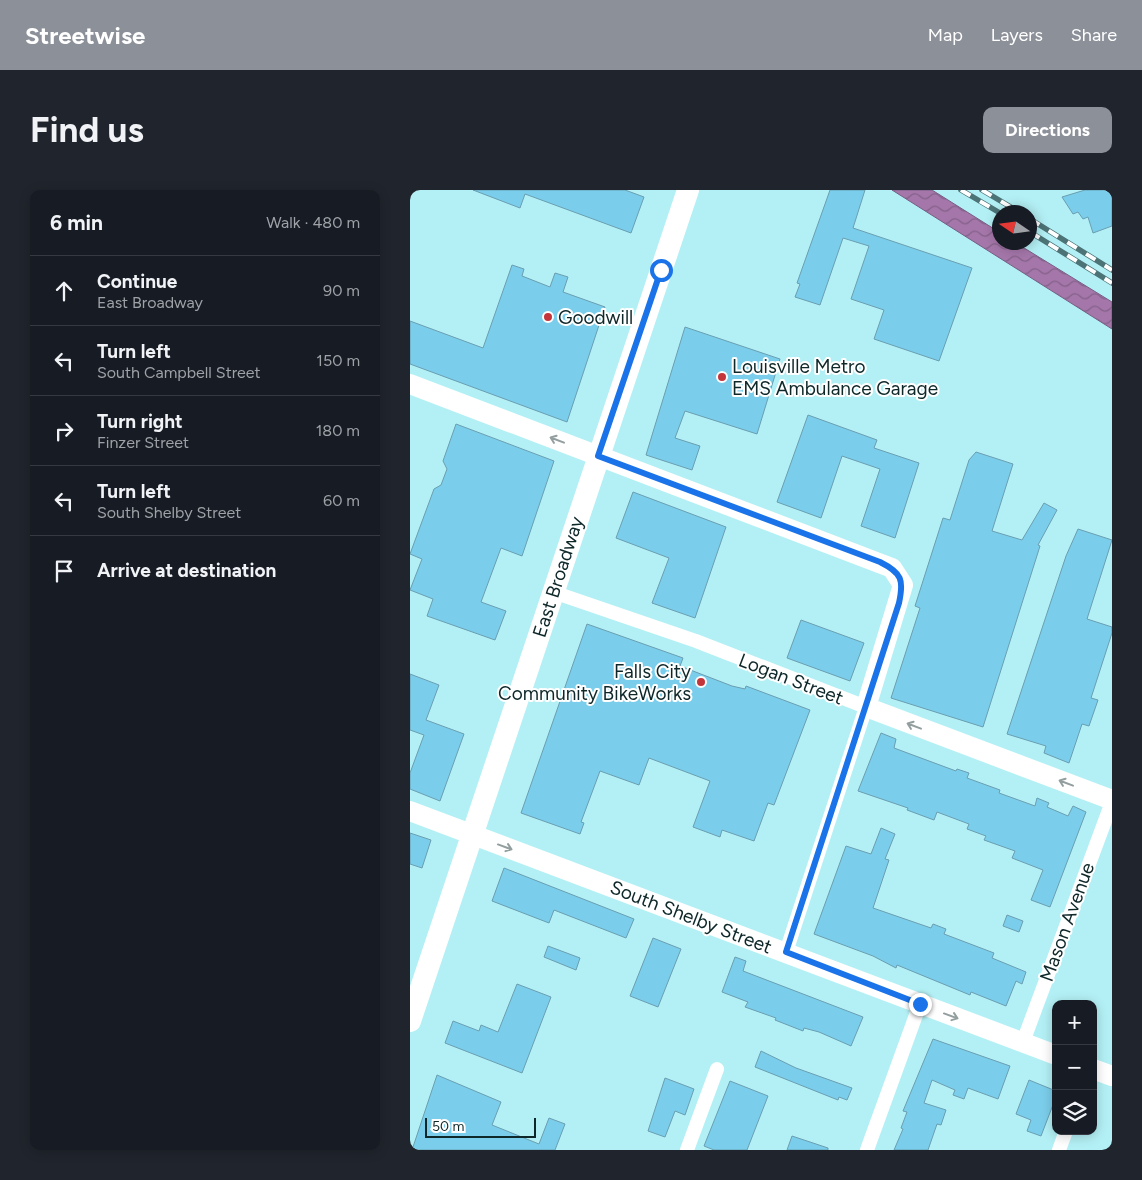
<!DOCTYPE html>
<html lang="en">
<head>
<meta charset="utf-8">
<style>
	:root { --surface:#171b24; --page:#20242c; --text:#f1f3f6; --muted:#9ea1a6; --line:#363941; --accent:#8c9099 }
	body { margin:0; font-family:Figtree,sans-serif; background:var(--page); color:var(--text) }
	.controls { position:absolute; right:15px; bottom:15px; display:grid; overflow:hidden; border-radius:10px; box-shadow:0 2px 12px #0003 }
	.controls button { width:45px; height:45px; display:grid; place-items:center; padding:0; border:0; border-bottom:1px solid var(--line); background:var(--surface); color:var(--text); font:25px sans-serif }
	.compass { position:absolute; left:582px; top:15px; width:45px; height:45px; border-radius:50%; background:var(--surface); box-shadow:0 2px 12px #0003; rotate:283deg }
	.scale { position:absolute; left:15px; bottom:12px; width:111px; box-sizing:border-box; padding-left:5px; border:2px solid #0e2729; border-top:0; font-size:14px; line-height:18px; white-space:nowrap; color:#0e2729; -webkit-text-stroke:4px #fff; paint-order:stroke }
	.stop { position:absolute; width:15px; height:15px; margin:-11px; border:4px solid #1a73e8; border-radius:50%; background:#fff }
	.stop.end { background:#1a73e8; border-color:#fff; box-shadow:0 1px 5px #0008 }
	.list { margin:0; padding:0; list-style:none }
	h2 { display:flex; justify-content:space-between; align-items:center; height:65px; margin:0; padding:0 20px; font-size:21px }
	h2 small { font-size:16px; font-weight:400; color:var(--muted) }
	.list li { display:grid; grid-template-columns:32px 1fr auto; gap:15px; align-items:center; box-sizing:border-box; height:70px; padding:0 20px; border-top:1px solid var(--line) }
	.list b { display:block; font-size:19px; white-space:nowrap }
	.list p { margin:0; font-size:16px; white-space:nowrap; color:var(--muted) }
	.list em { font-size:16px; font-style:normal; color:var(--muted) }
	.icon { flex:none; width:28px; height:28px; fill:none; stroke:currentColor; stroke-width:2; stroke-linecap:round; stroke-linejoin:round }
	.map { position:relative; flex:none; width:702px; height:960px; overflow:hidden; border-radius:10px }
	header { display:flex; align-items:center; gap:30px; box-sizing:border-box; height:70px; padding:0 25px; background:var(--accent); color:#fff }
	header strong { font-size:24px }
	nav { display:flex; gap:28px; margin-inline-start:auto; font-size:18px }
	.intro { display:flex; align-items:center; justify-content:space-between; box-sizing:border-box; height:120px; padding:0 30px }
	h1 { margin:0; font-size:35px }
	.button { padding:12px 22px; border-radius:10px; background:var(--accent); color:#fff; font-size:18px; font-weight:700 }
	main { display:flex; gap:30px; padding:0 30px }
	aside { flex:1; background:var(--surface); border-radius:10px; box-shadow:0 2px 12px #0003 }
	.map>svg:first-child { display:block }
	.water { fill:url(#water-waves); stroke:#775e83 }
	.building { fill:#7bceeb; stroke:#6a9eb1 }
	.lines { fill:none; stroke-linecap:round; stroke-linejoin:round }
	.street { stroke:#fff; stroke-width:14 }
	.secondary { stroke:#fff; stroke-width:20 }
	.primary { stroke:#fff; stroke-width:22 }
	.rail-casing { stroke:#4c7376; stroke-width:5.5 }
	.rail { stroke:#fff; stroke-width:4; stroke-dasharray:11; stroke-linecap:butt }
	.oneway { stroke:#939e9f }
	.route { stroke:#1a73e8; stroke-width:6 }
	.poi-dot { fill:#c3343b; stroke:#fff; stroke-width:2 }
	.labels { text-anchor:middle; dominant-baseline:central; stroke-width:4; stroke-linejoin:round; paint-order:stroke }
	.poi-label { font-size:19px; fill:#0e2729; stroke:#fff; text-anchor:start }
	.street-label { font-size:19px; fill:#0e2729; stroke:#fff }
</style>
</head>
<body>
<header>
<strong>Streetwise</strong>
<nav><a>Map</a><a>Layers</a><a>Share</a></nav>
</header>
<div class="intro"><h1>Find us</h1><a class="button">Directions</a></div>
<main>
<aside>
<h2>6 min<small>Walk · 480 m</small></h2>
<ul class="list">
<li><svg class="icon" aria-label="ahead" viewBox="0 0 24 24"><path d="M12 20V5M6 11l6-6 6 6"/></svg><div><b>Continue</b><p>East Broadway</p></div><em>90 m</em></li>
<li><svg class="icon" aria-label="left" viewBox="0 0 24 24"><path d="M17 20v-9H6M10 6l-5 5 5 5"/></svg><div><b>Turn left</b><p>South Campbell Street</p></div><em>150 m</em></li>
<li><svg class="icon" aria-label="right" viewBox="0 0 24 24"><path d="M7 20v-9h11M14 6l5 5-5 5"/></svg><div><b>Turn right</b><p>Finzer Street</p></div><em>180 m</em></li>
<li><svg class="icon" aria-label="left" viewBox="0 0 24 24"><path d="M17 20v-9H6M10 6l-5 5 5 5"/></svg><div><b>Turn left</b><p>South Shelby Street</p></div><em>60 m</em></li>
<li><svg class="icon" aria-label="arrive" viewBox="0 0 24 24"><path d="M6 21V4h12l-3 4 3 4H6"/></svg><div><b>Arrive at destination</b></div></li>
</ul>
</aside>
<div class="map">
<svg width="702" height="960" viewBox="0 0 702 960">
	<defs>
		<pattern id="water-waves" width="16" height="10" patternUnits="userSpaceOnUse" patternTransform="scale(1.25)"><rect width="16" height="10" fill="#a476a9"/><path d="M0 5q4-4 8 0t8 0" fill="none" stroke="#84618a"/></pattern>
	</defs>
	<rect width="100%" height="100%" fill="#b3f0f5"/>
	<!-- water -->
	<path class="water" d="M482,0H522L589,42L590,52L606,53L702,112V139Z"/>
	<!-- building -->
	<path class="building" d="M63,0H215L234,7L221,43L115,4L110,18Z
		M420,0H455L443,38L562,78L529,171L464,149L474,120L441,109L459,56L433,48L410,115L385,107L390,94L387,93Z
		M675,0H702V36L683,43L678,27L673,29L668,22L663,24L652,7Z
		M102,75L114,79L112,86L140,97L145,83L158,87L153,102L195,117L157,232L0,174V131L73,158Z
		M275,137L370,169L347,244L275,221L265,248L290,256L282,280L236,265Z
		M398,225L467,250L464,258L509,273L485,348L451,336L470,279L432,266L411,328L367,312Z
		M46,234L144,271L112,366L91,358L71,412L96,421L85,450L17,426L23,409L0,400L12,369L0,364L24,299L31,295L37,279L33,271Z
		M566,262L603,274L582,341L612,350L634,313L647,320L628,355L630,356L573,537L481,508L510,418L505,416L533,328L540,330L559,270Z
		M223,302L316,337L285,428L242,413L259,368L206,348Z
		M668,339L702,350L677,429L702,437V443L681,508L688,510L679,536L672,534L659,573L634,563L636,556L597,544L656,366Z
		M391,430L454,453L440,491L377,468Z
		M177,434L273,468L270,476L322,496L335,499L336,496L400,520L364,615L358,613L344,651L312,640L310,647L283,637L300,591L239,568L229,595L190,581L171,632L174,633L170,644L111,623Z
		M0,484L29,495L16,530L54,544L30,611L0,599V583L14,545L0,540Z
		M471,543L486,549L484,558L546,581L547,579L559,583L557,588L590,600L589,603L625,616L627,608L639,613L637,617L658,626L663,616L676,622L640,717L621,710L633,680L602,668L605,661L574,650L576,646L557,639L559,634L527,622L524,630L497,620L498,618L448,601Z
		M471,638L485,644L475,669L479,670L463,718L521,738L523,734L536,739L534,744L584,763L582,768L616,782L612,794L606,791L596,816L561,802L560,805L487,775L486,778L463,766L404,744L436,656L461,664Z
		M0,643L21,650L12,678L0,674Z
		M94,678L224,729L216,748L144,720L139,733L82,711Z
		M597,725L613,731L609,742L593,736Z
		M243,748L271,759L248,817L220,806Z
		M138,756L170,768L166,780L134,767Z
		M325,767L336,771L333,781L453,827L441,856L409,842L394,838L393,841L365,830L366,828L335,817L338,812L312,802Z
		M107,794L141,807L112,883L35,853L43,831L69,841L71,835L88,842Z
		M523,849L600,876L588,909L558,898L554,909L543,905L545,900L522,890L514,913L536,920L531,935L527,934L518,960H484L493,939L491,938L497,922L493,921Z
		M351,861L386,878L442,898L437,910L429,907L428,910L345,877Z
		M27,885L91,912L82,935L129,954L139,928L155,934L145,960H2Z
		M255,888L284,899L275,925L265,921L255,947L238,941Z
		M619,890L646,901V907L631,946L617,941L621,930L606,924Z
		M320,891L358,906L337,960H304L294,956Z
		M382,946L418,958V960H377Z"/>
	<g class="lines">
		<!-- street -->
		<path class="street" d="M143,402L286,451L456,517L376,762
			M613,852L702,612
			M277,960L307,879
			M457,960L510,814
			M649,960L656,941"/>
		<!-- secondary -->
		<path class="secondary" d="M0,194L482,378L493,395L456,517L702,610
			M0,621L646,865
			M683,879L702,886"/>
		<!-- primary -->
		<path class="primary" d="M0,831L278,0"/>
		<defs>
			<path id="rail" d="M551,0L590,23
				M572,0L609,22
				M620,29L702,80
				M620,42L702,93"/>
		</defs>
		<!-- rail casing -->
		<use href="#rail" class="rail-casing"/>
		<!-- rail -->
		<use href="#rail" class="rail"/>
	</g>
	<!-- one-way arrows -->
	<defs><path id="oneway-shaft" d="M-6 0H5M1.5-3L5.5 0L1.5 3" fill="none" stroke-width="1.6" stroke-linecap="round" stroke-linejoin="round" transform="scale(1.25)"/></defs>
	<g class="oneway">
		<use href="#oneway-shaft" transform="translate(147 250) rotate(-159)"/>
		<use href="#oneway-shaft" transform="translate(504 536) rotate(-159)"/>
		<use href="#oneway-shaft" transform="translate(656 593) rotate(-159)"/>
		<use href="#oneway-shaft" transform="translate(95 657) rotate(20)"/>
		<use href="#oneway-shaft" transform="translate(541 826) rotate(20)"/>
	</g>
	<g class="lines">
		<!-- route -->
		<path class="route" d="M251,80L188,266L470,372C492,383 494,390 489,413L376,762L510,814"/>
	</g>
	<!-- markers -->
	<g class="poi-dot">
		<circle cx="138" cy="127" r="5"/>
		<circle cx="312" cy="187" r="5"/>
		<circle cx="291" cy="492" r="5"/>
	</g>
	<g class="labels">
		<!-- poi labels -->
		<g class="poi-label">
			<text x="148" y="127">Goodwill</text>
			<text x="322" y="176">Louisville Metro<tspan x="322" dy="22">EMS Ambulance Garage</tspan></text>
			<text x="281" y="481" text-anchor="end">Falls City<tspan x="281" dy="22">Community BikeWorks</tspan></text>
		</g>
		<!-- street labels -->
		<g class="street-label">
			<text transform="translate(148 387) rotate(-72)">East Broadway</text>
			<text transform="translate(381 489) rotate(21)">Logan Street</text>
			<text transform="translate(281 727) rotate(21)">South Shelby Street</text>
			<text transform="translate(657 732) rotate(-70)">Mason Avenue</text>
		</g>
	</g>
</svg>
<div class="controls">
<button>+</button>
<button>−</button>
<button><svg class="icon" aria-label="layers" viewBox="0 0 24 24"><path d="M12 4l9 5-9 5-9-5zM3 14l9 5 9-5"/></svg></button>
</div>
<svg class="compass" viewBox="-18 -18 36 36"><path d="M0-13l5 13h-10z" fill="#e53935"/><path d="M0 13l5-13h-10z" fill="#9ea1a6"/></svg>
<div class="scale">50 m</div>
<div class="stop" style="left:251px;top:80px"></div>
<div class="stop end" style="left:510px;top:814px"></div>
</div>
</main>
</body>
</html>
